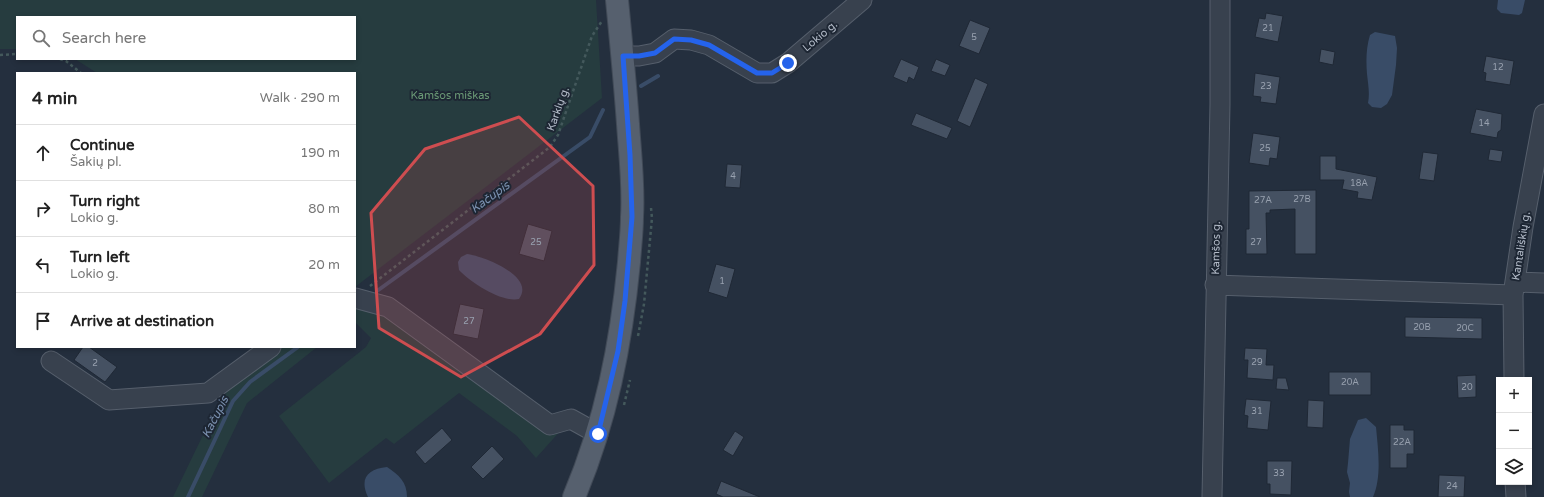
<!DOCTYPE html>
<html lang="en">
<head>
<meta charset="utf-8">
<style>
	:root { --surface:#fff; --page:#f2f2f2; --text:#222; --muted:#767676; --line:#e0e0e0 }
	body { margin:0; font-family:"Varela Round",sans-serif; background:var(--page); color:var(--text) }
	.controls { position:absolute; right:12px; bottom:12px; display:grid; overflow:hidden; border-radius:0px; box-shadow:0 2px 6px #0003 }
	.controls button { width:36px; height:36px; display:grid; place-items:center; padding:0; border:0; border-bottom:1px solid var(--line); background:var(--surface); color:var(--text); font:20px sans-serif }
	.stop { position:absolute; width:12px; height:12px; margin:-9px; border:3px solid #2563eb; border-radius:50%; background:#fff }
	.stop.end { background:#2563eb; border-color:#fff; box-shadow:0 1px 4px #0008 }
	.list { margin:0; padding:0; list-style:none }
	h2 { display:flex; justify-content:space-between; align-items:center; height:52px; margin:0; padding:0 16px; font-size:17px }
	h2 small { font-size:13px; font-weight:400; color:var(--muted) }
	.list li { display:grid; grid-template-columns:26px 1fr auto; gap:12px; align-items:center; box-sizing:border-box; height:56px; padding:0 16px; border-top:1px solid var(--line) }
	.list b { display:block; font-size:15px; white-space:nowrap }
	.list p { margin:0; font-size:13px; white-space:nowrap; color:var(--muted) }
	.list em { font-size:13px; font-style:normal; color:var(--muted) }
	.icon { flex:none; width:22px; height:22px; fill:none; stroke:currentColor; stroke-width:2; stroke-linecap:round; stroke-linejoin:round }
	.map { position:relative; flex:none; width:1544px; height:497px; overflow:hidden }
	.search { position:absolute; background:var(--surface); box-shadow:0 2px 6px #0003; left:16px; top:16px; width:340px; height:44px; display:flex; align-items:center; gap:10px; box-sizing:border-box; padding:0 14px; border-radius:0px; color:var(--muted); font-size:15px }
	.panel { position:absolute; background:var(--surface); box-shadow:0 2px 6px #0003; left:16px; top:72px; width:340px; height:276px; border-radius:0px }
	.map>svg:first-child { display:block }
	.green { fill:#263c3f }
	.water { fill:#394c67 }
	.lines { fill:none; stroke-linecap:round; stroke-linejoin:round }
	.stream { stroke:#394c67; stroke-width:4 }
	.building { fill:#455162; stroke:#1f2835 }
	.minor-casing { stroke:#565f6c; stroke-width:21 }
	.major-casing { stroke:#414a57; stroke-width:24 }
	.path { stroke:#44595c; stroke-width:2.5; stroke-dasharray:3 3; stroke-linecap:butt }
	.minor { stroke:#38414e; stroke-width:19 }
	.major { stroke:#56606e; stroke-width:22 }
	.route { stroke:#2563eb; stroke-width:5 }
	.marked { fill:#ce4d50; fill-opacity:0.2; stroke:#ce4d50; stroke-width:3; stroke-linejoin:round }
	.labels { text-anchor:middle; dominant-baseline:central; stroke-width:4; stroke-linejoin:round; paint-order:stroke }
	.number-label { font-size:9px; fill:#98a1af }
	.street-label { font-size:11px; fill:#b4bcc9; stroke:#1d2633 }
	.park-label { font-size:11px; fill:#6b9a76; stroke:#1d2633 }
	.water-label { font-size:12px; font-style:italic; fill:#7c92b1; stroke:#1d2633 }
</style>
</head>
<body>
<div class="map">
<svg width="1544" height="497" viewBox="0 0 1544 497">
	<rect width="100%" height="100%" fill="#242f3e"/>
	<!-- green -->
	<path class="green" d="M0,0H596L602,98L355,287V73H97L75,59H355V17H17V49H0Z
		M355,290L541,414L571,419L536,458L517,436L459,393L394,444L386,438L329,483L279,416L366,347L371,338L355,322Z
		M276,347H317L247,403L202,497H173L219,402L243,372Z"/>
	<!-- water -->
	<path class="water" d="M1498,0H1525L1522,13L1519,15L1501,13L1497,9Z
		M1375,32L1395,36L1397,48L1396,65L1392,95L1387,104L1381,108L1372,107L1368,103C1370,93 1368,84 1367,74C1366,61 1366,48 1370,35Z
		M467,254C483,256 536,276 519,299C502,303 470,282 459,270L458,262L461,257Z
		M1366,418L1376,427C1378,449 1382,477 1373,497H1350L1349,492L1350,483L1347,472L1348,463L1350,439L1358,420Z
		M387,467C399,475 407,482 407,497H368C359,478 368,469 387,467Z"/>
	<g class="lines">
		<!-- stream -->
		<path class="stream" d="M641,86L658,76
			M377,291L590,137L603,110
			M188,497L233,401L250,382L298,347"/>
	</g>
	<!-- building -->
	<path class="building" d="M1266,13L1283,16L1278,42L1255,37L1259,18L1265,19Z
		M970,20L990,28L979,54L959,46Z
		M1321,49L1335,52L1333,65L1319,62Z
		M1486,56L1514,61L1510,85L1485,81L1486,73L1483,72Z
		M901,59L919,67L914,80L909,77L907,83L893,77Z
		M936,59L950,65L945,76L931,71Z
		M1255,73L1280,77L1276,104L1260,102L1261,97L1253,96Z
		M975,78L988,84L970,127L957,121Z
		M1476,109L1502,114L1501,130L1498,132L1497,138L1470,133Z
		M916,113L952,128L947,139L911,125Z
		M1253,133L1280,137L1277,159L1270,158L1269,166L1249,163Z
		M1490,149L1503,151L1501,162L1488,160Z
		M1423,152L1438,154L1434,181L1419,179Z
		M1320,156H1336V169L1377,177L1372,200L1357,198L1358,192L1342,189L1344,180H1320Z
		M727,164L742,165L740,188L725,187Z
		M1316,190V254H1295V209L1270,210V213H1266L1267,254H1246V229H1249V191Z
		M528,224L552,231L544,261L519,254Z
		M716,264L735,269L727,298L708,292Z
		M460,304L484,309L478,339L453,334Z
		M1405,317L1482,318V339L1405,337Z
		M83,347H89L117,367L105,382L74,360Z
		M1245,348L1267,349L1266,365H1274L1273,380L1247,378L1248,360H1244Z
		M1329,372H1371V395H1329Z
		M1476,375V397L1458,398L1457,376Z
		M1277,378H1286L1289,390L1276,389Z
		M1246,399L1271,401L1268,430L1247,428L1248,416L1244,415Z
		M1308,400L1324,401L1323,428L1307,427Z
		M1390,425H1404V430H1414V454H1407V468H1390Z
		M442,428L452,440L425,464L415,452Z
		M735,431L744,437L733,456L723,450Z
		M492,446L504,459L483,479L471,467Z
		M1267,461H1292L1291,495L1270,494V484H1267Z
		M1439,475L1465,476L1464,497H1438Z
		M721,481L760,497H723L716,494Z"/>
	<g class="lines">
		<defs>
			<path id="minor" d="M623,56H639L655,53L674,39L691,40L709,45L757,73H772L788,63L862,0
				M1515,282L1544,283
				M1215,285L1513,295
				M355,298L388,307L550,425L571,419L598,434
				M51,361L109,400L208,393L271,347
				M1514,380L1513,295L1523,227L1544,114
				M1515,482L1516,497
				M1212,497L1220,104V0"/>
			<path id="major" d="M574,497C606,421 621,345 629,262C630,247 632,232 632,217C634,186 630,154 628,124C625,82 621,41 617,0"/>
		</defs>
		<!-- minor casing -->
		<use href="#minor" class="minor-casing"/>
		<!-- major casing -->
		<use href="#major" class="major-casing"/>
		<!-- path -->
		<path class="path" d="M0,55L17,54
			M60,59L66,61L81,73
			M370,286L550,147L558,135L592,36L602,21
			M638,336L644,304L652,218L651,208
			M624,405L630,380"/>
		<!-- minor -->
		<use href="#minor" class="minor"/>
		<!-- major -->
		<use href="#major" class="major"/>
	</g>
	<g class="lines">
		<!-- route -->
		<path class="route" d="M598,434L618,351L625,301L632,217L630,155L623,56H639L655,53L674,39L691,40L709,45L757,73H772L788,63"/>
	</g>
	<!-- marked area -->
	<path class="marked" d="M519,117L593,186L594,265L540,334L461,377L379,328L371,213L425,149Z"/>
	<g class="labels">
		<!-- number labels -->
		<g class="number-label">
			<text x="1268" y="28">21</text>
			<text x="974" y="37">5</text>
			<text x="1498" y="67">12</text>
			<text x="1266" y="86">23</text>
			<text x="1484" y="123">14</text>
			<text x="1265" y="148">25</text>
			<text x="733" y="176">4</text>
			<text x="1359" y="183">18A</text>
			<text x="1302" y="199">27B</text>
			<text x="1263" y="200">27A</text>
			<text x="536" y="242">25</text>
			<text x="1256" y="242">27</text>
			<text x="722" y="281">1</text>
			<text x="469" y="321">27</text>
			<text x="1422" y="327">20B</text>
			<text x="1465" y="328">20C</text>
			<text x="1257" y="362">29</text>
			<text x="95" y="363">2</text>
			<text x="1350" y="382">20A</text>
			<text x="1467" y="387">20</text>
			<text x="1257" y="411">31</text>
			<text x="1402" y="442">22A</text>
			<text x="1279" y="473">33</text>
			<text x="1452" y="486">24</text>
		</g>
		<!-- street labels -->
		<g class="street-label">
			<text transform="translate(820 36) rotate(-40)">Lokio g.</text>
			<text transform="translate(558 109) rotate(-70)">Karklų g.</text>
			<text transform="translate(1521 246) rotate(-81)">Kantališkių g.</text>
			<text transform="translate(1216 248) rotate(-89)">Kamšos g.</text>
		</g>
		<!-- park labels -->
		<g class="park-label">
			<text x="450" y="95">Kamšos miškas</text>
		</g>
		<!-- water labels -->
		<g class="water-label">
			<text transform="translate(490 197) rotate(-36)">Kačupis</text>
			<text transform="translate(215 417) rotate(-63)">Kačupis</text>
		</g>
	</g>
</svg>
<div class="controls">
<button>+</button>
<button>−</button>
<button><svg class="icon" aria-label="layers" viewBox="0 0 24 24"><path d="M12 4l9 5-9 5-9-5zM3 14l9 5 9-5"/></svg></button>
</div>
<div class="stop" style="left:598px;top:434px"></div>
<div class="stop end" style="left:788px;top:63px"></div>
<div class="search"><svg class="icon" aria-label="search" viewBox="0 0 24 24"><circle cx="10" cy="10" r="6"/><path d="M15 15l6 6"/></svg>Search here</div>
<section class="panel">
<h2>4 min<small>Walk · 290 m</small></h2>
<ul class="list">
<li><svg class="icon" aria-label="ahead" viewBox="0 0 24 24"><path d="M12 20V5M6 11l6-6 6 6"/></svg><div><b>Continue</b><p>Šakių pl.</p></div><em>190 m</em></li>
<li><svg class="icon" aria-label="right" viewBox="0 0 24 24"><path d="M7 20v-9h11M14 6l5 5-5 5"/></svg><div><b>Turn right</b><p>Lokio g.</p></div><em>80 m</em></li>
<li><svg class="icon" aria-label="left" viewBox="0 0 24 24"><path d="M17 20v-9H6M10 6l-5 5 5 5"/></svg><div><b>Turn left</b><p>Lokio g.</p></div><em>20 m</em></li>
<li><svg class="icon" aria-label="arrive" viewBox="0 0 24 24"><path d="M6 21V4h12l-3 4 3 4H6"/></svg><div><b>Arrive at destination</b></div></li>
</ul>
</section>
</div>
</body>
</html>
